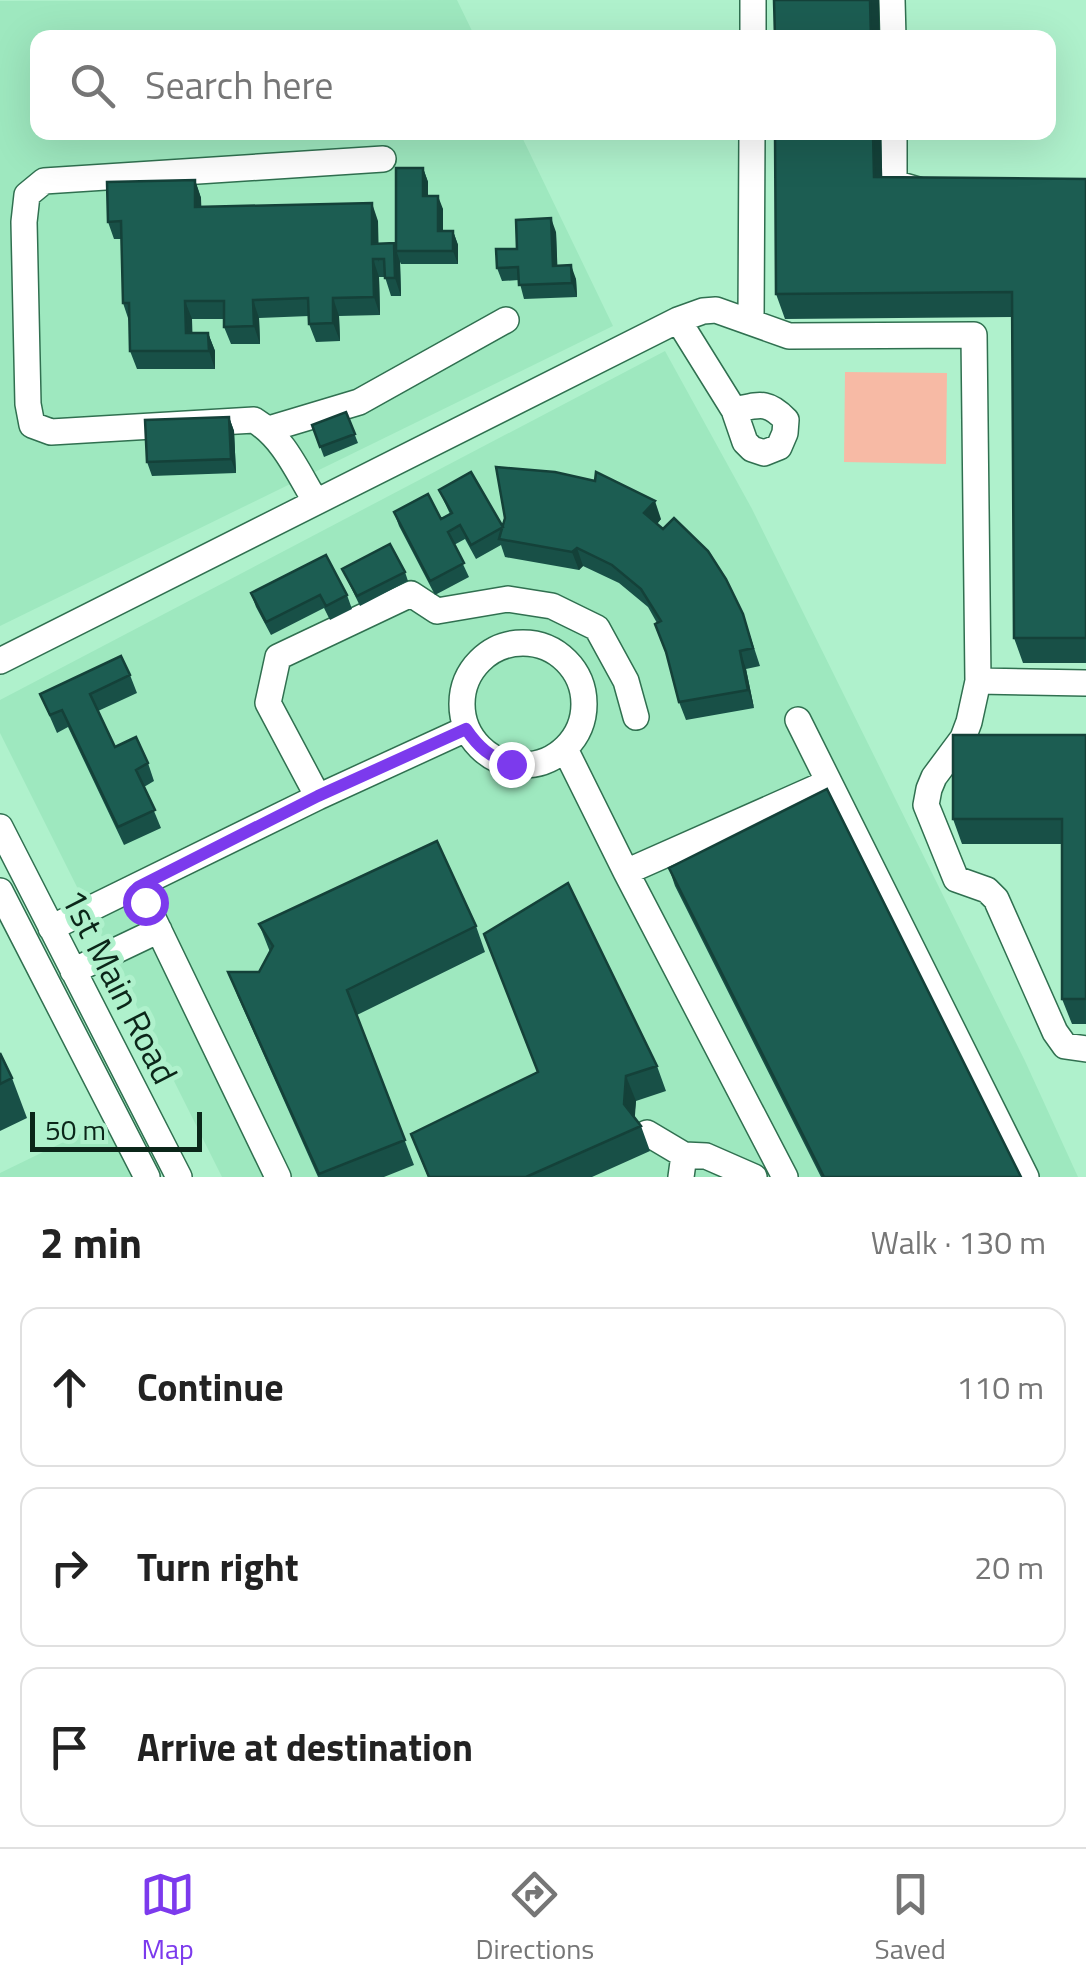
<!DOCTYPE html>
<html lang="en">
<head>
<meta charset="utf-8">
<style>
	:root { --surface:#fff; --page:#f2f2f2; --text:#222; --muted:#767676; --line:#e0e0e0; --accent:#7c3aed }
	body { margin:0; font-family:"Titillium Web",sans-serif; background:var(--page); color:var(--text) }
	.scale { position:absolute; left:30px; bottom:25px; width:172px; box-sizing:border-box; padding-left:10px; border:5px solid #0b2619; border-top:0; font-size:28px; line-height:35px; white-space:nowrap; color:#0b2619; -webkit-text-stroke:8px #aff1cc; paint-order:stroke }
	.stop { position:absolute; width:30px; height:30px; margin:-22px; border:8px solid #7c3aed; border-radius:50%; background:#fff }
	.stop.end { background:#7c3aed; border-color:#fff; box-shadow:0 2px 10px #0008 }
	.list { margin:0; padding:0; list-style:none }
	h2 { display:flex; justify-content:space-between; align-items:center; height:130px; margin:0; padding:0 40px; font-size:42px }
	h2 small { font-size:32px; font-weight:400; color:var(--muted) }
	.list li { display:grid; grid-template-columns:65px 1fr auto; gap:30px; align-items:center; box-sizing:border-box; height:160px; margin:0 20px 20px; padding:0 20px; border:2px solid var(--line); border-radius:20px }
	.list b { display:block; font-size:38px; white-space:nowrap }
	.list em { font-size:32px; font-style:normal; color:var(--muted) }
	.icon { flex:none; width:55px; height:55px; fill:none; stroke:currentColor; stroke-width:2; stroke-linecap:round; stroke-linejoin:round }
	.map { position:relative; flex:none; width:1086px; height:1177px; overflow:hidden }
	.search { position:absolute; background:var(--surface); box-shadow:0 10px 40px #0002; left:30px; right:30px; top:30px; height:110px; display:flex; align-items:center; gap:25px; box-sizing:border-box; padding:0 35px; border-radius:20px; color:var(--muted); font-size:38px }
	.sheet { height:670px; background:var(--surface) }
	nav { display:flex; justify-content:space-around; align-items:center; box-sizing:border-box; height:140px; border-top:2px solid var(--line); background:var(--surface); font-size:28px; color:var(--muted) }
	nav a { display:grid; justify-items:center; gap:5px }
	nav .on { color:var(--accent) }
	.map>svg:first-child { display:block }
	.built { fill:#9ee8bf }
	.green { fill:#f7baa5 }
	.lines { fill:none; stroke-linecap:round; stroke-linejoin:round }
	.minor-casing { stroke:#307050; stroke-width:28 }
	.minor { stroke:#fff; stroke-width:25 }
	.wall { fill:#185047 }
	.shaded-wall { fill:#144139 }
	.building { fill:#1c5d52; stroke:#144139; stroke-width:2.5 }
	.route { stroke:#7c3aed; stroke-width:12 }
	.labels { text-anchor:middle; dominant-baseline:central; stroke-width:10; stroke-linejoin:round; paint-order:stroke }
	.street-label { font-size:35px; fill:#0b2619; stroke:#aff1cc }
</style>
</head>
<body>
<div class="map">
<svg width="1086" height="1177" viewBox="0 0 1086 1177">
	<rect width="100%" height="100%" fill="#aff1cc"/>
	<!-- built -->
	<path class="built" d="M457,0L475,37L38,38V132L520,133L613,326L0,626V1Z
		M665,351L752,509L1025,1061L1078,1177H222L0,733V700Z
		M109,1120L138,1177H0V1173Z"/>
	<!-- green -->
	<path class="green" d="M845,372L947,373L946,464L844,462Z"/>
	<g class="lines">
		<defs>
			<path id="minor" d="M892,0L893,38
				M753,38V0
				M894,132V183L918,190
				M678,320L734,410L745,442L752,449L764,453L779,447L785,433L786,420C767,400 759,405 734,410
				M751,321L752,132
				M269,429L359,402L506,320
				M316,502C298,473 284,438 254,420L51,432L32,425L28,404L24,222L27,195L44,181L383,159
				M462 704a61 61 0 1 1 122 0a61 61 0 1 1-122 0Z
				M0,661L678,320L703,311L716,310L789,336L974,335L978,681L1086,683
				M978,681L969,722L963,738L934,777L929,789L926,805L956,879L987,890L996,899L1055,1032L1065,1046L1086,1049
				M798,720L1026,1177
				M565,749L626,872L785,1177
				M318,797L268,703L278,657L411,594L437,611L508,599L552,606L597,628L626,681L636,717
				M0,827L179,1177
				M626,872L829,782
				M138,887L278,1177
				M0,891L147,1177
				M51,928L318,797L466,729
				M73,971L159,930
				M647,1133L684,1155L681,1177
				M684,1155L706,1156L754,1177"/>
		</defs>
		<!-- minor casing -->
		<use href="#minor" class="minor-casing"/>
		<!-- minor -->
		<use href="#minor" class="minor"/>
	</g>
	<!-- wall -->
	<path class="wall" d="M775,132H881L882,177L1086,179V663H1023L1014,638L1012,317L785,319L776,294Z
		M423,168L428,182V196L443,209V231H453L458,245V264H401L400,262L401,296H391L385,277H379L380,315L339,316L340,341L316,342L309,324V316L259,318L260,344H231L224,327V319H192V333H208L215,351V369H137L130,351L129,321L123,303L121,239H114L108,222L195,180L201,198V207L378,221V244L396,250Z
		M556,232L557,266L576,279L577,297L524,299L519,280L502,281L497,268L517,249Z
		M346,412L358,443L324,457L312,425Z
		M229,417L234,431L236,473L152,476L147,462Z
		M439,490L502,526L661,519L657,524L743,614L760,666L746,669L754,708L686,720L679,702L668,658L655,624L657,623L648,607L619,583L583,566L579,570L505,557L501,545L476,559L465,539L454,545L469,577L435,595L399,526L394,512L441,519L450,514Z
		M342,569L405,572L408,581L360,606Z
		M251,593L347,595L352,609L330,620L324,608L271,635L256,607Z
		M130,675L137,693L98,711L115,747L148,763L154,781L144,787L161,828L124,845L68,727L57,733L40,694Z
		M1086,735V1024H1072L1062,999V844H962L953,819Z
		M669,868L1021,1177H821L675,886Z
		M259,924L476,926L485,952L357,1015L414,1165L384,1177H318L238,997L228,972H259L270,952Z
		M0,1053L12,1078L27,1118L0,1131Z
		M657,1066L666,1091L636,1101L634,1118L641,1126L650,1151L592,1177H428L411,1134Z"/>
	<!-- shaded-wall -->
	<path class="shaded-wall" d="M870,0H879L880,38H871Z
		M873,132H881L883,202L874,177Z
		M423,168L428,182V209L423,196Z
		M195,180L201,198L202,225L195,207Z
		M438,196L443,209V245L438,231Z
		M372,203L378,221L379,262L372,244Z
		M551,218L556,232L558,280L553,266Z
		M453,231L458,245V264L453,251Z
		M394,243L400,262L401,296L395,278Z
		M373,259L379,277L380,315L374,297Z
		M571,265L576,279L577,297L572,283Z
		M333,298L339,316L340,341L333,323Z
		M253,300L259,318L260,344L254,326Z
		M185,301L192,319L193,351L186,333Z
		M208,333L215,351V369L209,351Z
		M229,417L234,431L236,473L231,459Z
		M655,501L661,519L651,531L644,513Z
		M577,548L583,566L579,570L572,552Z
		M740,651L746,669L754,708L748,690Z
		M626,1076L636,1101L634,1129L624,1104Z"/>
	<!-- building -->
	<path class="building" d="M774,0H870L871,38H775Z
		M775,132H873L874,177L1086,179V638H1014L1012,292L776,294Z
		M396,168H423V196H438V231H453V251H396Z
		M195,180V207L372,203V244L394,243L395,278H385L384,259H373L374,297L333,298V323L309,324L308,298L253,300L254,326L224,327V301H185L186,333H208L209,351H130L129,303H123L121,221L108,222L107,182Z
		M551,218L553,266L571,265L572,283L519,285L518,267L497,268L496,249H517L516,220Z
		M346,412L355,434L320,447L312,425Z
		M229,417L231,459L147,462L145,420Z
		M496,467L555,472L595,481L596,472L655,501L644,513L663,529L674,518L708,551L726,579L743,614L753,648L740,651L748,690L679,702L666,652L655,624L661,621L641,589L612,565L577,548L572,552L499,539L505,518Z
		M471,472L503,527L471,545L460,525L448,532L464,563L430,581L394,512L428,494L441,519L452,513L439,490Z
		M390,544L405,572L357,596L342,569Z
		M326,555L347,595L326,606L320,595L266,622L251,593Z
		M121,656L130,675L90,694L115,747L136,737L148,763L136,770L155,810L118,827L62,710L50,715L40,694Z
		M953,735H1086V999H1062V819H953Z
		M827,789L1021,1177H824L669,868Z
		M437,841L476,926L347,990L405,1140L319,1174L228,972H259L273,946L259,924Z
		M568,883L657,1066L626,1076L624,1104L641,1126L526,1177H429L411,1134L538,1072L484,934Z
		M0,1053L12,1078L0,1084Z"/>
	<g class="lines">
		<!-- route -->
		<path class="route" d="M145,902L138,887L318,796L466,729C479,748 490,757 511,764"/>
	</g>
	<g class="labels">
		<!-- street labels -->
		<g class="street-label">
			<text transform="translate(120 986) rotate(63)">1st Main Road</text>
		</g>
	</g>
</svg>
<div class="scale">50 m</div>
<div class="stop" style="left:145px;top:902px"></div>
<div class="stop end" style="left:511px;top:764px"></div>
<div class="search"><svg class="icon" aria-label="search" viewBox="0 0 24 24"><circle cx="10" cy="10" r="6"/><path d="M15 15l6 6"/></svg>Search here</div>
</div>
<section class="sheet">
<h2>2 min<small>Walk · 130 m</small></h2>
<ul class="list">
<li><svg class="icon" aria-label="ahead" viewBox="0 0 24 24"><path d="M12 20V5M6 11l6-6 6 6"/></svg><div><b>Continue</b></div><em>110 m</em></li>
<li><svg class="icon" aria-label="right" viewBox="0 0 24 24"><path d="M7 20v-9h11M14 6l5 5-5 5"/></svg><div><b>Turn right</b></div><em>20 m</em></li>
<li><svg class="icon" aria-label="arrive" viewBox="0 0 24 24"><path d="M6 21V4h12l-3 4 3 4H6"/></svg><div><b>Arrive at destination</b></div></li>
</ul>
</section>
<nav>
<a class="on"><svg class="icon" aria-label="map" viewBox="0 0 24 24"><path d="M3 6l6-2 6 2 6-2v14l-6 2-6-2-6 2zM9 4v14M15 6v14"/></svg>Map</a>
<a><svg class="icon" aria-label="directions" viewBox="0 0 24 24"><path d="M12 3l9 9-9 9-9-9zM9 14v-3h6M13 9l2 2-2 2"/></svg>Directions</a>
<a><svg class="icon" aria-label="saved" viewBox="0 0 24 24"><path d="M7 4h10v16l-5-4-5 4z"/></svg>Saved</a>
</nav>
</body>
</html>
